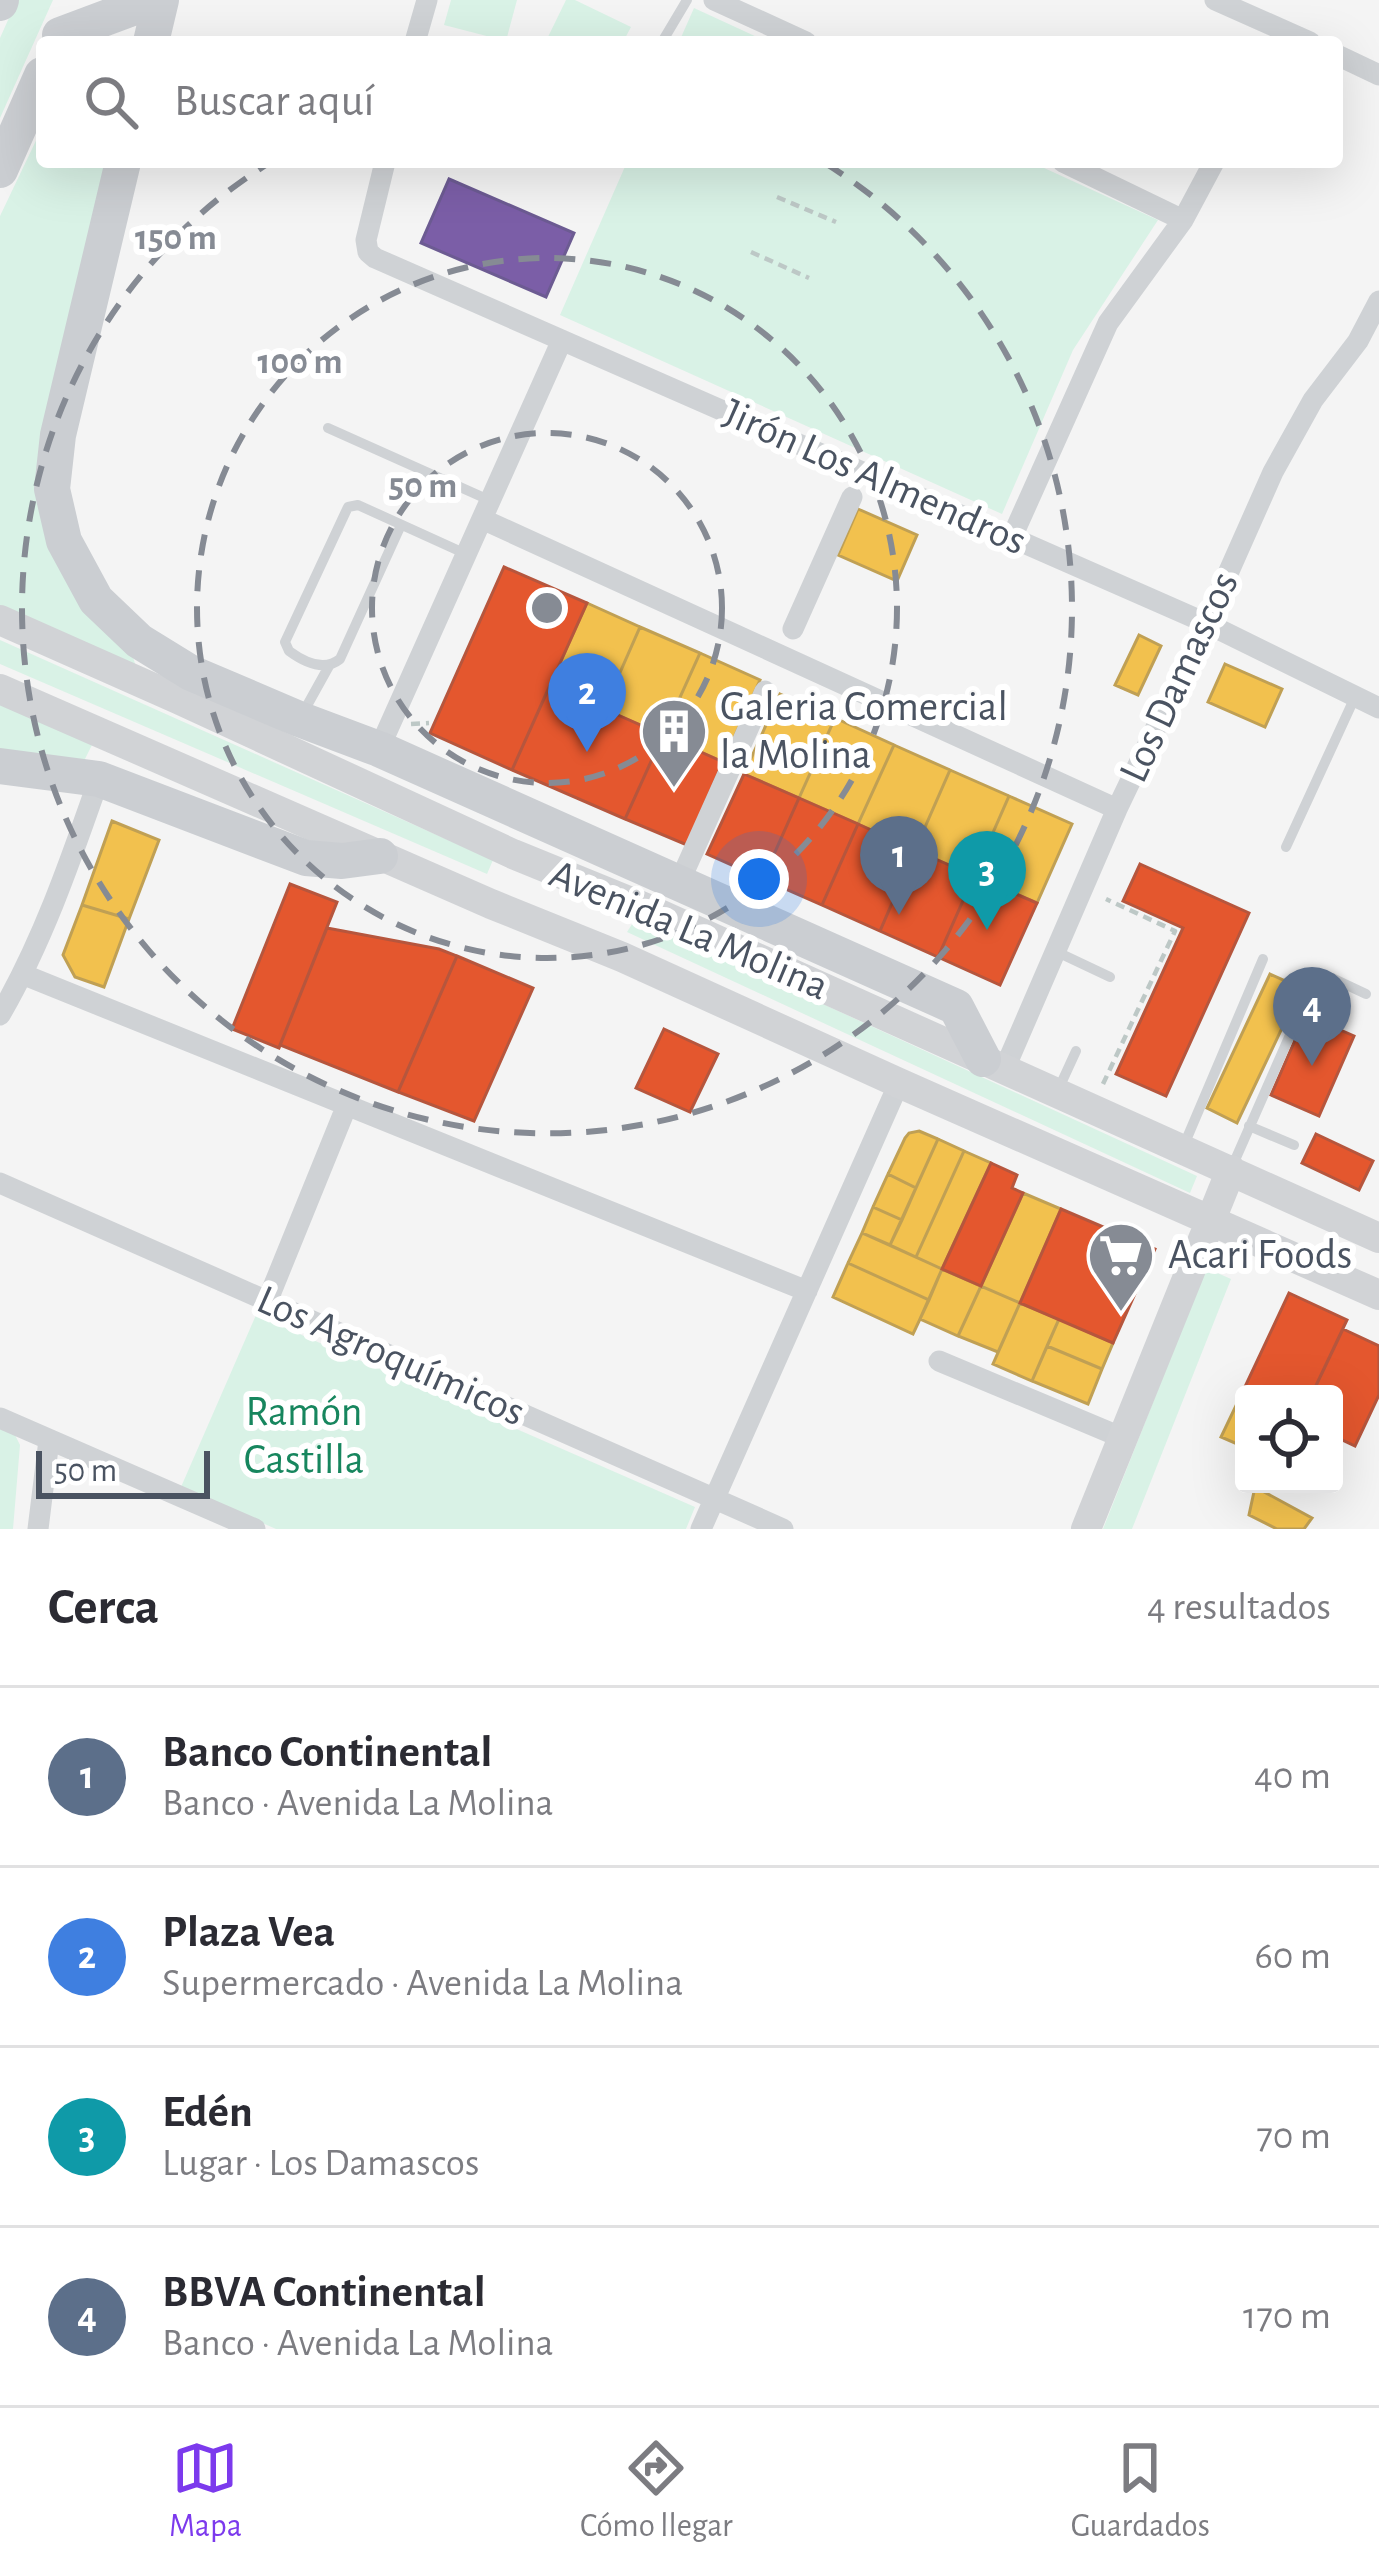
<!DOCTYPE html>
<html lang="es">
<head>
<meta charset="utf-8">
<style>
	:root { --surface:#fff; --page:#f7f7f7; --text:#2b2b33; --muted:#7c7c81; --line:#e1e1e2; --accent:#7c3aed }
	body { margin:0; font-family:"Alegreya Sans",sans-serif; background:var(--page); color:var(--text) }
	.controls { position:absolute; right:36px; bottom:36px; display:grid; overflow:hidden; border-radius:12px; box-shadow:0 12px 48px #0002 }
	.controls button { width:108px; height:108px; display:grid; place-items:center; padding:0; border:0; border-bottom:3px solid var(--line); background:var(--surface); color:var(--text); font:60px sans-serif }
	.scale { position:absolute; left:36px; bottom:30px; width:174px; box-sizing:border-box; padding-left:12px; border:6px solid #4a5361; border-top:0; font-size:33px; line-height:42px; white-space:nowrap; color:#4a5361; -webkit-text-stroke:9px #fff; paint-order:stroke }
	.you { position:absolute; left:759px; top:879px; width:42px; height:42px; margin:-30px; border:9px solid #fff; border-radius:50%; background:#1a73e8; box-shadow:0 0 0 18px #1a73e833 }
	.badge { display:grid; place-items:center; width:78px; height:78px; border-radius:50%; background:var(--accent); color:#fff; font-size:39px; font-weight:700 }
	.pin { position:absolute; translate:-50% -99px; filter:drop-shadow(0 3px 6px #0008) }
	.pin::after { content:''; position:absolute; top:63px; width:42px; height:36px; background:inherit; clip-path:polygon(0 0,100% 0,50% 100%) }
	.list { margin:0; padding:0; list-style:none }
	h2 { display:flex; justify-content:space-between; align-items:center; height:156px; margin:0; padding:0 48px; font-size:51px }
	h2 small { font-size:39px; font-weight:400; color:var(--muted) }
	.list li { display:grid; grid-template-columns:78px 1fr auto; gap:36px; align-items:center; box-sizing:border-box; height:180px; padding:0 48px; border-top:3px solid var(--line) }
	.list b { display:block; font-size:45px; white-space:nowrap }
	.list p { margin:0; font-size:39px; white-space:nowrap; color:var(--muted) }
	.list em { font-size:39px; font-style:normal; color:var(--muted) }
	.icon { flex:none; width:66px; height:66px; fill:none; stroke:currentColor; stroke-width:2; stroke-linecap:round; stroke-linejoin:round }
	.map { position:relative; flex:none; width:1379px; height:1529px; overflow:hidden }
	.search { position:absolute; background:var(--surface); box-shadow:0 12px 48px #0002; left:36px; right:36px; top:36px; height:132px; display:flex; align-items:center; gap:30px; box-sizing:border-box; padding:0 42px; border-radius:12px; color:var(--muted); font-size:45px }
	.sheet { height:876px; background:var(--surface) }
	nav { display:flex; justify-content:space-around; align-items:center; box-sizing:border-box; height:168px; border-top:3px solid var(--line); background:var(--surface); font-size:33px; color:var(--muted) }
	nav a { display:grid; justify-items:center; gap:6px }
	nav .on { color:var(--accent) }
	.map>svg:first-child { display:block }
	.green { fill:#d9f2e6 }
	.homes { fill:#f2c14e; stroke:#c0a054; stroke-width:3 }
	.shops { fill:#e4572e; stroke:#b6563d; stroke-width:3 }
	.offices { fill:#7b5ea7; stroke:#6c5b92; stroke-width:3 }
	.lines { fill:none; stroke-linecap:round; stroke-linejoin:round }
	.path { stroke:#bdc8c6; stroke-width:4.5; stroke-dasharray:9 6; stroke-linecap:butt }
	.lane { stroke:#cfd2d5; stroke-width:10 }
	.street { stroke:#cfd2d5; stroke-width:21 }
	.secondary { stroke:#d1d3d6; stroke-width:30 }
	.primary { stroke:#cbced2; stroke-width:36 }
	.ring { fill:none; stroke:#868b94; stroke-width:6; stroke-dasharray:21 15 }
	.labels { text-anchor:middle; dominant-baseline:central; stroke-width:12; stroke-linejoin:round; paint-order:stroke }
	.street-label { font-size:42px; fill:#4a5361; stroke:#fff }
	.poi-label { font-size:42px; fill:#4a5361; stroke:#fff; text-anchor:start }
	.park-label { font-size:42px; fill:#17865e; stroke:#fff }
	.centre { fill:#868b94; stroke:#fff; stroke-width:6 }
	.ring-label { font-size:36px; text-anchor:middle; font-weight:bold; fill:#868b94; stroke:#fff; stroke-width:12; stroke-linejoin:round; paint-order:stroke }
</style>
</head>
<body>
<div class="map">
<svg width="1379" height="1529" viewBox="0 0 1379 1529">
	<rect width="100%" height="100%" fill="#f4f4f4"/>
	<!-- green -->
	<path class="green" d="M17,0H53L0,118V38Z
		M451,0H517L506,41L444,25Z
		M566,0H575L631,27L623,42H553L547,39Z
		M694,8L768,42H679Z
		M42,128V162H106L41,493L132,654L137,670L0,606V216Z
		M627,162H1031L1158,220L1073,350L1002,514L560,315Z
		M0,640L493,860L487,874L0,664Z
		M0,704L92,745L84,761L0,754Z
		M636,918L1197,1176L1190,1193L627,932Z
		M1206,1268L1231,1279L1132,1529H1103Z
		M256,1315L695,1507L686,1529H276L181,1487Z
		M0,1425L15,1435L20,1445L13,1529H0Z"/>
	<!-- homes -->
	<path class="homes" d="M858,509L917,535L897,581L838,555Z
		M587,603L640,627L604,709L550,685Z
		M640,627L700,653L663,735L604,709Z
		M1139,635L1161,646L1138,695L1115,685Z
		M700,653L760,680L723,762L663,735Z
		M1225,664L1282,689L1265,727L1208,702Z
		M780,694L835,718L799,798L744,774Z
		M835,718L894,745L858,824L799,798Z
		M894,745L950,770L915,850L858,824Z
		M950,770L1009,796L974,876L915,850Z
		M1009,796L1072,824L1037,903L974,876Z
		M112,821L159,840L129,919L82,905Z
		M82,905L129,919L104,987L75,977L63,955Z
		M1270,974L1301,988L1237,1123L1207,1108Z
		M919,1131L938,1139L916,1188L888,1174L905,1138L909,1133Z
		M938,1139L964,1151L916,1257L890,1245Z
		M964,1151L991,1163L942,1269L916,1257Z
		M888,1174L916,1188L902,1220L873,1207Z
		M1023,1193L1061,1209L1020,1303L981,1286Z
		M873,1207L902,1220L890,1245L862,1233Z
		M862,1233L942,1269L929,1300L848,1263Z
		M848,1263L929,1300L913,1334L833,1297Z
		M942,1269L981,1286L958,1336L920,1319Z
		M981,1286L1020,1303L998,1352L958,1336Z
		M1020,1303L1059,1319L1032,1381L993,1364Z
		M1059,1319L1113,1343L1102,1369L1047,1346Z
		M1047,1346L1102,1369L1088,1404L1032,1381Z
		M1242,1393L1244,1394V1447L1221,1437Z
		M1255,1487L1312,1518L1304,1529H1277L1249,1515Z"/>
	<!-- shops -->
	<path class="shops" d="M504,567L587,603L512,770L430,733Z
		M550,685L663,735L625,819L512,770Z
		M663,735L723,762L687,845L625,819Z
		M744,774L799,798L763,879L707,854Z
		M799,798L858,824L822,905L763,879Z
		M858,824L915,850L880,931L822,905Z
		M915,850L974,876L938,957L880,931Z
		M1140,864L1249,913L1166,1096L1116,1074L1183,928L1123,901Z
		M974,876L1037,903L1000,985L938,957Z
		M290,884L337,902L279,1048L232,1029Z
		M327,928L439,949L457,956L398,1092L280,1045Z
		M457,956L533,988L474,1121L398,1092Z
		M1306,1015L1354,1036L1319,1116L1271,1095Z
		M664,1029L718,1054L690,1112L636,1088Z
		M1316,1134L1373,1161L1359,1190L1302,1163Z
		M991,1163L1017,1175L1012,1188L1023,1193L981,1286L942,1269Z
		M1061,1209L1155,1249L1113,1343L1020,1303Z
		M1289,1293L1347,1320L1312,1394H1244L1242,1393Z
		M1343,1329L1379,1346V1395L1355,1446L1334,1436V1394H1312Z"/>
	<!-- offices -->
	<path class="offices" d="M449,179L574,233L546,297L421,243Z"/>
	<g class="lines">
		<!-- path -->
		<path class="path" d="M777,197L836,222
			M751,252L809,278
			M411,724L429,723
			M1103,1084L1175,931L1106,899"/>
		<!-- lane -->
		<path class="lane" d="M662,42L687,0
			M328,428L489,500
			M401,525L340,659C324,672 304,662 289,651L285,642L348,507L358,505L466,554
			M304,711L329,666
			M1286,847L1355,697
			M1055,951L1110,977
			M1059,1088L1076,1051
			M1249,1126L1294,1145
			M1184,1145L1263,959
			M1232,1167L1308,994L1318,983L1332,978L1366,994"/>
		<!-- street -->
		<path class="street" d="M714,0L806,42
			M1215,0L1310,42
			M415,42L427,0
			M1337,55L1379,75
			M385,162L366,240L368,252L375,258L1206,623L1379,708
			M1063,162L1183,220
			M482,519L1117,809
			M1012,537L1108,323L1183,220L1214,162
			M793,629L852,497
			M379,749L562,340
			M679,883L765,691
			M22,974L807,1291
			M0,1015C43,941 71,859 99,779
			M1005,1068L1117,809L1206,623L1273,472L1313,400L1358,341L1379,301
			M0,1183L783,1529
			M267,1302L347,1105
			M939,1361L1123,1438
			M0,1418L255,1529
			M38,1529L49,1440
			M701,1529L899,1083"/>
		<!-- secondary -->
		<path class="secondary" d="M0,620L178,699L513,854L648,909L1379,1238
			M0,689L491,904L622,957L899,1083L1379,1295
			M1086,1529L1231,1170"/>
		<!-- primary -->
		<path class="primary" d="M0,3L1,0
			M60,35L154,0
			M151,42L161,0
			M123,162L58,435L52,489L64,541L96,600L139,641L191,673L299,719L379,749L956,1007L983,1059
			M0,170L42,75
			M0,766L99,779L306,858L342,861L380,856"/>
	</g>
	<!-- distance rings -->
	<g class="ring">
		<circle cx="547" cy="608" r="175"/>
		<circle cx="547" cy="608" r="350"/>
		<path d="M825 163A525 525 0 1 1 269 163"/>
	</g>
	<!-- icons -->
	<defs>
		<symbol id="building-pin" viewBox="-11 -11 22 30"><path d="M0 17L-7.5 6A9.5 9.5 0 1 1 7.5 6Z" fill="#868b94" stroke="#fff"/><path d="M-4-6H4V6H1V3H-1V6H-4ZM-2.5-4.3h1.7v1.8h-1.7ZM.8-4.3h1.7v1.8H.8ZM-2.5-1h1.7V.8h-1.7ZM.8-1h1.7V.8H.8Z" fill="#fff"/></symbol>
		<symbol id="supermarket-pin" viewBox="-11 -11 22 30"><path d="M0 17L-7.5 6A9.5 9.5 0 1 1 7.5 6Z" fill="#868b94" stroke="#fff"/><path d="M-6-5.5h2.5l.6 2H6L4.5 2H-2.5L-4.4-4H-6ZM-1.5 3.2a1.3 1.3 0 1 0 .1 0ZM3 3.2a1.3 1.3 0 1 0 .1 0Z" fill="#fff"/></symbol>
	</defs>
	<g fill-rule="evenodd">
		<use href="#building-pin" x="636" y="693" width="76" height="104"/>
		<use href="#supermarket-pin" x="1083" y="1217" width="76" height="104"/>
	</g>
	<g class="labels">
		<!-- street labels -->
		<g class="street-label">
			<text transform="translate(875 477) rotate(24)">Jirón Los Almendros</text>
			<text transform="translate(1179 677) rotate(-65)">Los Damascos</text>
			<text transform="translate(689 930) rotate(23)">Avenida La Molina</text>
			<text transform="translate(391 1356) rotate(24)">Los Agroquímicos</text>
		</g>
		<!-- poi labels -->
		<g class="poi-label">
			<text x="720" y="707">Galeria Comercial<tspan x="720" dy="48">la Molina</tspan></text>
			<text x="1168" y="1255">Acari Foods</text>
		</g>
		<!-- park labels -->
		<g class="park-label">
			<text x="304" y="1412">Ramón<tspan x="304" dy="48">Castilla</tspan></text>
		</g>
	</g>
	<circle cx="547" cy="608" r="18" class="centre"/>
	<g class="ring-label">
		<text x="176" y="249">150 m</text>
		<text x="300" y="373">100 m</text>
		<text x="423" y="497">50 m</text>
	</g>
</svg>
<div class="controls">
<button><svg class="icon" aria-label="locate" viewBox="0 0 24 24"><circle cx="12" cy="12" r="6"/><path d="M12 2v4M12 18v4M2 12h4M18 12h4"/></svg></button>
</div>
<div class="scale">50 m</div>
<div class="you"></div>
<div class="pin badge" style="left:899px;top:915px;background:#5c6f8a">1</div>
<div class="pin badge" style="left:587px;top:752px;background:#3f7fe0">2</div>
<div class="pin badge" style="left:987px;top:930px;background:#0f9aa8">3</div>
<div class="pin badge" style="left:1312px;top:1066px;background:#5c6f8a">4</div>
<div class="search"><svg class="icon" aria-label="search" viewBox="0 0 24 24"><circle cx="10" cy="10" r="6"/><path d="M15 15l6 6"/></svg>Buscar aquí</div>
</div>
<section class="sheet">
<h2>Cerca<small>4 resultados</small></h2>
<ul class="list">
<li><span class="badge" style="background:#5c6f8a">1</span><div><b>Banco Continental</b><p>Banco · Avenida La Molina</p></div><em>40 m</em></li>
<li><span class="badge" style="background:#3f7fe0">2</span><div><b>Plaza Vea</b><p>Supermercado · Avenida La Molina</p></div><em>60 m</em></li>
<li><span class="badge" style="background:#0f9aa8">3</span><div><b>Edén</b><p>Lugar · Los Damascos</p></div><em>70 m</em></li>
<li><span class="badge" style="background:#5c6f8a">4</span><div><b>BBVA Continental</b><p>Banco · Avenida La Molina</p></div><em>170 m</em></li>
</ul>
</section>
<nav>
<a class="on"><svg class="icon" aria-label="map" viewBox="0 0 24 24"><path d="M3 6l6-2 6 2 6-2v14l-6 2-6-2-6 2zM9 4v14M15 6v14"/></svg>Mapa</a>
<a><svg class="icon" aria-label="directions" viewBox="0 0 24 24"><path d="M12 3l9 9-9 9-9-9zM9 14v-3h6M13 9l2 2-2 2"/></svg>Cómo llegar</a>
<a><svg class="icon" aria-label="saved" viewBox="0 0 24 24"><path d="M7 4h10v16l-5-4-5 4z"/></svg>Guardados</a>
</nav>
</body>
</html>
